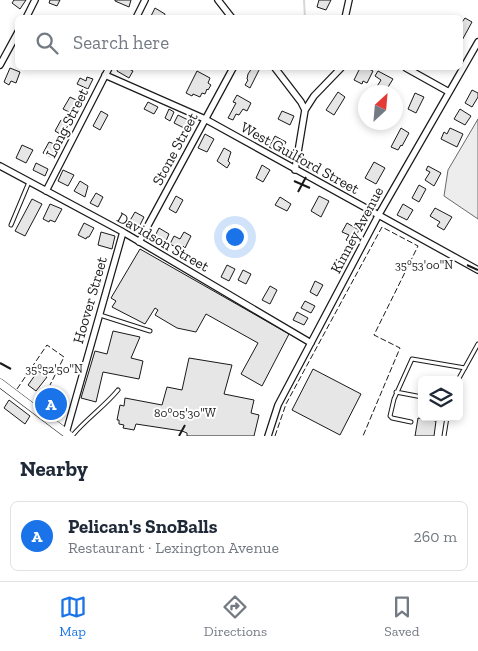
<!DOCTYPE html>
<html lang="en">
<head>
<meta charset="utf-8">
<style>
	:root { --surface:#fff; --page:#f2f2f3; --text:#1f2937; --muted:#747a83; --line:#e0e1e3; --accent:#1a73e8 }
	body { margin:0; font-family:"Zilla Slab",serif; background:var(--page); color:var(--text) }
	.controls { position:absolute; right:15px; bottom:15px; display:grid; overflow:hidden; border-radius:8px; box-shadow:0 2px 8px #0003 }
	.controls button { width:45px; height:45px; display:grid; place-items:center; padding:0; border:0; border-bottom:1px solid var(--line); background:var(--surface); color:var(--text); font:25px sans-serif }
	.compass { position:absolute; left:358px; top:85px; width:45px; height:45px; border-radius:50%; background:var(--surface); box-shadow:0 2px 8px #0003; rotate:26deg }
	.you { position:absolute; left:234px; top:236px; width:18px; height:18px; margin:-12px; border:4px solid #fff; border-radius:50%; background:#1a73e8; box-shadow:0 0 0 8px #1a73e833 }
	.badge { display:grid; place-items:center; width:32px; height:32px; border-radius:50%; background:var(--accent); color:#fff; font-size:16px; font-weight:700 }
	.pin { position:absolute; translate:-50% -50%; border:2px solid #fff; box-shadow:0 1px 5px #0006 }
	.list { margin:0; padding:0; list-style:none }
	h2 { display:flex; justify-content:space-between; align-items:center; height:65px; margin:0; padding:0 20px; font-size:21px }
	h2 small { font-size:16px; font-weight:400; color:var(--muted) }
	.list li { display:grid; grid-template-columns:32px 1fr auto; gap:15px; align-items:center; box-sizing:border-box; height:70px; margin:0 10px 10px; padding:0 10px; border:1px solid var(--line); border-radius:8px }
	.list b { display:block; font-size:19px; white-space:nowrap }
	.list p { margin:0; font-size:16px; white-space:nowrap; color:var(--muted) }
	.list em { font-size:16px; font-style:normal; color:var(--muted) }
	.icon { flex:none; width:28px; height:28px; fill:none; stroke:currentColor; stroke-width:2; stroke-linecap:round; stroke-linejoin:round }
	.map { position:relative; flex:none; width:478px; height:436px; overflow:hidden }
	.search { position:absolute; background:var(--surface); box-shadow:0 2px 8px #0003; left:15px; right:15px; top:15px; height:55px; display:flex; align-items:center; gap:12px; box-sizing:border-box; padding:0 18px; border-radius:8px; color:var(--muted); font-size:19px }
	.sheet { height:145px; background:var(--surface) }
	nav { display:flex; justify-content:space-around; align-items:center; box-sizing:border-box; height:70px; border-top:1px solid var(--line); background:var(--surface); font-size:14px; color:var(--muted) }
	nav a { display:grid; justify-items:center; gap:2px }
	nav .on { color:var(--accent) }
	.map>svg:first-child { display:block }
	.green { fill:#ededed; stroke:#6a6a6a }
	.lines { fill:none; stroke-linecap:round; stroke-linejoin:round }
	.stream { stroke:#d7d7d7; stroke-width:2 }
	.building { fill:#e6e6e6; stroke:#1a1a1a }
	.lane-casing { stroke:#1a1a1a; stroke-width:5 }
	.street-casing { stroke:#1a1a1a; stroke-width:8 }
	.secondary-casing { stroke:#1a1a1a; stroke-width:9 }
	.lane { stroke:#fff; stroke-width:3 }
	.street { stroke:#fff; stroke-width:5.5 }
	.secondary { stroke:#fff; stroke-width:8 }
	.fence { stroke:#1a1a1a; stroke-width:1; stroke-dasharray:6 2.5; stroke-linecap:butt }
	.ticks { fill:none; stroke:#1a1a1a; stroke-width:2 }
	.labels { text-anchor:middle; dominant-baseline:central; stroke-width:4; stroke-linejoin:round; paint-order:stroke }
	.street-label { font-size:15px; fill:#1a1a1a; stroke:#fff }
	.ticks-label { font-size:12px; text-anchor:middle; fill:#1a1a1a; stroke:#fff; stroke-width:4; stroke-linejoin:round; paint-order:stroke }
</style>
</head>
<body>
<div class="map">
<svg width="478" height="436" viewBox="0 0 478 436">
	<rect width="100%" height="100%" fill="#fff"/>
	<!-- green -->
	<path class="green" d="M478,119V219L444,196L448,170Z"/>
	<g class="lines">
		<!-- stream -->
		<path class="stream" d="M304,0L305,18"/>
	</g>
	<!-- building -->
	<path class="building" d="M14,0H26L20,9L12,3Z
		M50,0H60L57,6L49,3Z
		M115,0H131L129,7L115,1Z
		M319,0H331L326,10L317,7Z
		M155,8L165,14L164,18L151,16Z
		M465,18L472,22L460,44V25Z
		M10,68L20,72L16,83L11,81L9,85L4,82Z
		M118,68H127L133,71L129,78L117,71Z
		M252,68H260L250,88L245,85L248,80L247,79L248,74Z
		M360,68H367L373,71L367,83L363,81L362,84L354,80Z
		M197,71L210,78L208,83L211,85L208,90L207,89L205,94L202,93L200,97L193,94L192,96L186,93Z
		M378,71L393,79L385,92L376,88L381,80L375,76Z
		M87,77L93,79L88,89L77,84L80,78L86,81Z
		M472,90L478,93V97L472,107L465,103Z
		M338,92L345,97L334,115L326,110Z
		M415,93L424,97L416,113L408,109Z
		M237,95L251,103L247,111L243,109L239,115L236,114L233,120L228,118L236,103L233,102Z
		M70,97L78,101L71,113L63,109Z
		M148,102L158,107L154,114L144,109Z
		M169,109L174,112L170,121L165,118Z
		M460,109L471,116L465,125L454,119Z
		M101,111L108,115L100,130L93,126Z
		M282,111L294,116L290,125L278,119Z
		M178,115L190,121L186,129L174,123Z
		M61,120L69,124L62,135L55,131Z
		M401,128L409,133L402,146L401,145L398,150L391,147Z
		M450,128L463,134L457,147L441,139L444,132L447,134Z
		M205,134L214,139L207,152L198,148Z
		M275,136L286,142L280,153L269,147Z
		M49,142L57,145L51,157L43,153Z
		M22,145L33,150L26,163L16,158Z
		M224,148L231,152L228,161L230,163L227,168L217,161Z
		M374,162L385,168L376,184L365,178Z
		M36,163L48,169L45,176L33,170Z
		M262,165L270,170L263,182L256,178Z
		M428,166L441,173L434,186L425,180L430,172L426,170Z
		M63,170L74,175L68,186L58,181Z
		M80,181L88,186L85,197L74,191Z
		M419,185L426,189L419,202L412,198Z
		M96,193L103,197L98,207L90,203Z
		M176,196L183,200L176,213L169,209Z
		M319,196L329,201L321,217L311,211Z
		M280,197L291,204L287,211L275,205Z
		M32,199L42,204L25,236L15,231Z
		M50,204L62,209L55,222L50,220L49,222L43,219Z
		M403,204L413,210L407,220L397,215Z
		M435,208L452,217L444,230L437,226L440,222L430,216Z
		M135,212L144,217L138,229L128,224Z
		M84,223L94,228L89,237H87L86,239L78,235Z
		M347,223L359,230L352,243L346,240L349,235L342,232Z
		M159,228L169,234L166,241L155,236Z
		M101,232L115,236L112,249L98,245Z
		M184,232L191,236L185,248L183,246L181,250L170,244L174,236L180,239Z
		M140,249L289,334L262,386L241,374L258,343L206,314L196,332L177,328L155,315L158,310L155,308L145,324L112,307L116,301L111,298Z
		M227,265L235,269L229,281L221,277Z
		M243,270L251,274L246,284L238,280Z
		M315,281L323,285L317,296L310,292Z
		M270,286L277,290L270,304L262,300Z
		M305,301L315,306L311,313L301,308Z
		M297,312L308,318L304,325L293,320Z
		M113,331L140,337L131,358L143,361L139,379L103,372L96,402L81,398L95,351L107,354Z
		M189,358L232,365L224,394L254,400L251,413L259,415L254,436H187V433L182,431L136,424L134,430L123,428L124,425L119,424V420H117L120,405L124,406L125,398L162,405L167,387L182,390Z
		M313,369L361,394L340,435L292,410Z
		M38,371L47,377L36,391L28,385Z
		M53,397L57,400L49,411L45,408Z
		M9,400L30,416L25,424L4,408Z
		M418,418L436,421L434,436H415Z"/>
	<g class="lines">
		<defs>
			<path id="lane" d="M11,225L29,182
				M100,315L150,331
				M458,380L478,344
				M396,392L422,397
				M411,422L392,418L390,416L394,399L412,359L465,368
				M72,436C86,419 104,407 118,390
				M444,436L447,417"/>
			<path id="street" d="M218,0L232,18
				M26,18L35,0
				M136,18L145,0
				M345,18L349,0
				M0,65L18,32
				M275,68L301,102L305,110
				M406,68L449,92
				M105,75L205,119L478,270
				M0,166L123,232L311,343
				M295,170L305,110L314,96L341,68
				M46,191L109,68
				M139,242L233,68
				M66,433L123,232
				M268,436L278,405L378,216L478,42"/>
			<path id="secondary" d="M0,383L70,436"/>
		</defs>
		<!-- lane casing -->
		<use href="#lane" class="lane-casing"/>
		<!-- street casing -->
		<use href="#street" class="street-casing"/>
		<!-- secondary casing -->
		<use href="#secondary" class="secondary-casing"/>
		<!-- lane -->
		<use href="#lane" class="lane"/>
		<!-- street -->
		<use href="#street" class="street"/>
		<!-- secondary -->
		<use href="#secondary" class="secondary"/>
		<!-- fence -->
		<path class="fence" d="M17,389L47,345L64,357L50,385
			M275,436L286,404L382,227L418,246L374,335L400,348L363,436"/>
	</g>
	<!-- ticks -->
	<path class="ticks" d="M294,181L310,188M298,192L306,177M467,265L478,270M0,363L11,369M179,436L185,425"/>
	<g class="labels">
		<!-- street labels -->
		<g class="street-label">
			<text transform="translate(67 123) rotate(-63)">Long Street</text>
			<text transform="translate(175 149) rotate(-62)">Stone Street</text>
			<text transform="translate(300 158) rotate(29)">West Guilford Street</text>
			<text transform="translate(357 230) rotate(-62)">Kinney Avenue</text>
			<text transform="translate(163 242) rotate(30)">Davidson Street</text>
			<text transform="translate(90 300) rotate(-74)">Hoover Street</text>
		</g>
	</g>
	<g class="ticks-label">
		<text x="424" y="269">35°53'00"N</text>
		<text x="54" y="373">35°52'50"N</text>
		<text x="185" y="417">80°05'30"W</text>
	</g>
</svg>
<div class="controls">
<button><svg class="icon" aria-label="layers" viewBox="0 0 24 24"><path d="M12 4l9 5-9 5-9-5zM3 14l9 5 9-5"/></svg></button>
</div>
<svg class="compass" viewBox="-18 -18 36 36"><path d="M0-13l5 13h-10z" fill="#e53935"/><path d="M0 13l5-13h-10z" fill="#747a83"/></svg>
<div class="you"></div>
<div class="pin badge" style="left:51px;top:404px">A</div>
<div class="search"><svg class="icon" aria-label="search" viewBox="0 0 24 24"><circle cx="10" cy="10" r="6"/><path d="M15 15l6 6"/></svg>Search here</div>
</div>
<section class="sheet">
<h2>Nearby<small></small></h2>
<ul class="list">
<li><span class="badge">A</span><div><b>Pelican's SnoBalls</b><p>Restaurant · Lexington Avenue</p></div><em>260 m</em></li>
</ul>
</section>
<nav>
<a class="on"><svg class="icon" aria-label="map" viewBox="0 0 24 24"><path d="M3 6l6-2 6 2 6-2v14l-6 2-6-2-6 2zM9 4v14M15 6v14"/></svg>Map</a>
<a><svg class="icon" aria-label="directions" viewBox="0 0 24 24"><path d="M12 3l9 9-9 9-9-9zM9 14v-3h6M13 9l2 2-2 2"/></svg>Directions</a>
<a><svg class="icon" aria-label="saved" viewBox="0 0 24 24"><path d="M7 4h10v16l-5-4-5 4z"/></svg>Saved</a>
</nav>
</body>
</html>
